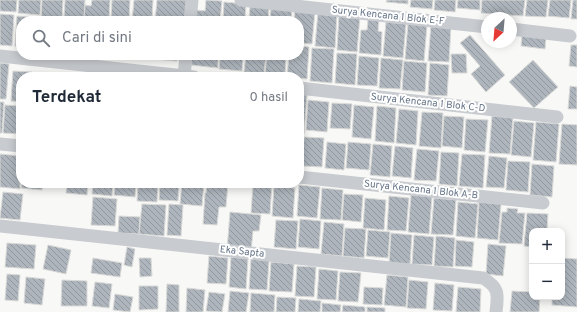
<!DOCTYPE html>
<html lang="id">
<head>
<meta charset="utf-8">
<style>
	:root { --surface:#fff; --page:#f6f6f7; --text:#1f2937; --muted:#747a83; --line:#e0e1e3 }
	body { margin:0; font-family:Overpass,sans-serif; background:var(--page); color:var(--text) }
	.controls { position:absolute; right:12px; bottom:12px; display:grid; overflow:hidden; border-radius:8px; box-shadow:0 2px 10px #0003 }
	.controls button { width:36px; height:36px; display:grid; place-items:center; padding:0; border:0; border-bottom:1px solid var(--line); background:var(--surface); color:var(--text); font:20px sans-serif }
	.compass { position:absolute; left:481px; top:12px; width:36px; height:36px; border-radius:50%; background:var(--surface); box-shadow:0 2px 10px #0003; rotate:206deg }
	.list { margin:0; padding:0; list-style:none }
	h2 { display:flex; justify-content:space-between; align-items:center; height:52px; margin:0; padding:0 16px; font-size:17px }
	h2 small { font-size:13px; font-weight:400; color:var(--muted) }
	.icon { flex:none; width:22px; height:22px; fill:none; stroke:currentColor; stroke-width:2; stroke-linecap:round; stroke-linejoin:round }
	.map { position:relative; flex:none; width:577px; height:312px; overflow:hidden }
	.search { position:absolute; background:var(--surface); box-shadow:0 2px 10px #0003; left:16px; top:16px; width:288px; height:44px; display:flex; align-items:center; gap:10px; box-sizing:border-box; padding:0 14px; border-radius:16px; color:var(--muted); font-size:15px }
	.panel { position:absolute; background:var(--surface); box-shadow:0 2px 10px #0003; left:16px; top:72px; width:288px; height:116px; border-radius:16px }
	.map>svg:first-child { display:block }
	.building { fill:url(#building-back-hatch); stroke:#dadad8 }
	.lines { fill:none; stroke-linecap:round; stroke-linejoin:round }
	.minor { stroke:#c8cbcf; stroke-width:13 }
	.labels { text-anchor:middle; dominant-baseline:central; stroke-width:4; stroke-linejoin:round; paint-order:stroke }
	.street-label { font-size:10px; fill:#667588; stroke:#fff }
</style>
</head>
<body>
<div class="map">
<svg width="577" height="312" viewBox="0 0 577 312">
	<defs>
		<pattern id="building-back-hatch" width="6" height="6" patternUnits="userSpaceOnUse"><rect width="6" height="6" fill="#aeb5bc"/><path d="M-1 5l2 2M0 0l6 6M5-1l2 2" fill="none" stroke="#91989f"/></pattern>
	</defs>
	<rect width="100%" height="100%" fill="#f8f9f6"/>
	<!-- building -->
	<path class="building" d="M0,0H17L16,12L0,11Z
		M19,0H41L40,15L18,13Z
		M42,0H63L62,21L41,19Z
		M65,0H85L84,18L64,17Z
		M92,0H110L109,21L84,20L85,5L91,6Z
		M112,0H130L129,21L111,20Z
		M134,0H153L152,21H132Z
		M157,0H187L185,19L171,18V21H155Z
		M206,0L222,1L220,21H195L196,10L205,11Z
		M387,0H408V4L386,2Z
		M411,0H433L432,9L410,7Z
		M435,0H456L455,12L434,10Z
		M458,0H480V10L457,8Z
		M482,0H525L523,16L481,13Z
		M527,0H548L546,17L525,16Z
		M550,0H571L569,18L548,16Z
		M573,0H577V19H571Z
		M224,2L246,4L245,21H223Z
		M250,6L269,7L268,21H249Z
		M271,8L292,10L291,21H270Z
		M295,10L315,11L312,44L299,43V21H294Z
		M318,12L337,13L335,48L315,46Z
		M0,14L14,15L12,46L0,45Z
		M339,14L360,16L357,52L337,50Z
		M17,16L37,18V21H21V47L15,46Z
		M368,19L379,20L378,31L382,32L381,55L359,53L361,30H367Z
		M386,22L406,24L403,58L383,56Z
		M408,23L427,25L424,61L405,59Z
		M431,25L451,26L449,62L428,61Z
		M470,35L505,75L486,92L471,74L480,66L460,43Z
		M522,35L546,37L545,49L521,46Z
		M571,45H577V67L569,66Z
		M299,46L309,47L307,79L287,77L289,55H299Z
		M312,48L334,49L332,83L310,81Z
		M337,53L357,54L355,85L335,83Z
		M451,54H466L467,73H452Z
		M154,55H177V61L153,59Z
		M192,55H218V68L191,65Z
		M220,55H243L242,71L219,69Z
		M246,55H266L264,73L244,72Z
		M267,55H286L285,74L265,73Z
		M359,56L379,58L377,86L357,85Z
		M381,58L403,60L400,89L379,88Z
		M533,60L558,87L534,108L509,82Z
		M404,61L427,63L425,92L402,90Z
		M0,63L9,64L6,99H0Z
		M430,63L449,65L447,96L428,95Z
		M13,71L32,72L31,77H21V102L11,101Z
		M36,73L54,74V77H36Z
		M570,86L577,87V109H568Z
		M299,95H307L304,134H299Z
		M308,100L329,102L327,132L306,130Z
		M0,102H4L2,133H0Z
		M332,103L352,104L350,129L330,128Z
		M5,105L21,106V134L3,133Z
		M354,105L374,107L371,139L352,137Z
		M377,106L396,108L394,143L375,141Z
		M399,109L418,111L416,145L396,143Z
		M422,112L443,113L441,148L419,146Z
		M444,116L464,117L462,148L442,146Z
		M492,116L513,118L510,154L489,153Z
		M466,119L488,120L485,152L464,150Z
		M514,121L534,123L531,157L511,155Z
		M536,122L559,124L556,162L533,160Z
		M562,124L577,125V165L559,164Z
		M304,137L324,138L322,167L302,166Z
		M327,142L346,144L344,170L325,168Z
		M348,142L371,144L369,170L346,168Z
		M373,144L392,146L390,177L370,175Z
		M395,146L413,148L411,178L392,176Z
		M417,149L439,151L436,181L414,180Z
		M441,152L459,153L457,186L439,184Z
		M0,154L21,156L20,189L0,187Z
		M462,154L485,155L483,188L459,186Z
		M489,156L507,158L504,188L486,187Z
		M508,161L530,162L528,192L506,190Z
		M532,164L554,166L552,197L530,195Z
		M22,183H43L42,190L21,188Z
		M45,183H66V187L45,185Z
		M67,183H88L87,195L66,193Z
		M93,183H113L112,196L92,194Z
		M115,183H136L135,197L114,195Z
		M138,183H158L157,202L137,201Z
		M160,183H179L178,201L159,200Z
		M182,183H204L202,206L180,204Z
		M207,183H228L226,207H219L217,225L203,224L205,193H206Z
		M253,183H272L270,214L251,213Z
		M299,185L320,187L317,218L297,216Z
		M274,186L295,188L293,218L272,216Z
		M322,188L343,190L341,220L320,219Z
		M3,192L23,194L20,220L0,218Z
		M344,194L363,195L361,222L342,220Z
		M411,195L432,197L429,234L408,232Z
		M389,196L409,198L406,231L387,230Z
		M93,197L117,199L115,226L91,225Z
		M365,198L386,200L384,230L363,228Z
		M434,198L456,200L453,235L431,234Z
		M458,202L478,204L475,238L456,236Z
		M479,202L501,204L498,240L477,238Z
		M142,204L166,205L164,236L139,234Z
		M169,204L183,205L181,236L167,235Z
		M507,208L518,209L517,213H525L522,244L499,243L502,212H507Z
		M230,212L261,215L259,231H253L251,252L227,250Z
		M527,213L548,214L547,231H532V247L524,246Z
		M119,216L140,217L139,234L118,233Z
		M300,219L321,221L319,249L298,247Z
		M276,220L298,221L296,249L274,247Z
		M324,222L344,224L342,256L321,254Z
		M345,228L366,229L364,258L343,256Z
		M368,230L390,232L388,258L366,256Z
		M391,233L412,235L410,264L389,263Z
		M414,235L434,237L432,265L412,264Z
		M436,236L455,238L453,267L434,266Z
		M456,240L474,242L472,267L455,266Z
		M7,243L36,245L34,269L5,267Z
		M488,244L506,246L503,276L486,274Z
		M48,245L71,250L66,274L43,269Z
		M127,247L135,249L132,267L124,265Z
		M209,256L228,258L226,284L207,283Z
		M231,257L248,259L246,289L229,287Z
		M93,258L122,263L120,277L91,273Z
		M139,258H151L152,276L140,277Z
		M562,258L577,259V307L552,305V297H562Z
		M251,259L269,261L267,290L249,289Z
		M271,262L294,264L292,292L269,291Z
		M297,266L316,267L314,297L295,296Z
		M319,269L338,271L336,300L317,299Z
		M340,272L361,273L358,302L338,301Z
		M7,274L20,275L18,301L5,300Z
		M387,275L408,277L406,307L384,305Z
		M26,277L45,279L42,305L24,303Z
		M62,280L87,281V306H61Z
		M409,280L428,282L426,309L407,308Z
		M95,282L112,284L109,308L92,306Z
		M435,283L454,285L452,311L433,310Z
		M167,284L179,285V312H166Z
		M139,286H158V309L139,310Z
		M364,287L383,288L382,305L363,304Z
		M458,287L481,289L480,312H456Z
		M187,288L205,290L203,312H186Z
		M230,291L249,293L246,312H228Z
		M512,291L532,292V297H540L539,312H510Z
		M209,292L225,294L222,312L206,311Z
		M251,293L275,295L274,312H250Z
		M115,294L133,297L130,312L113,310Z
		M277,297L296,298L295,312H276Z
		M299,299L321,301L320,312H298Z
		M322,303L341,305L340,312H322Z
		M343,305L365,307V312H342Z
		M367,307L385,308V312H367Z"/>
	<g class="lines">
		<!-- minor -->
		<path class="minor" d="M241,0L487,27
			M190,21L192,0
			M511,29L570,36
			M0,56L194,77
			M184,77L186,55
			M299,88L557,117
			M0,144L21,146
			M299,177L543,203
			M0,226L483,278C500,288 498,295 496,312"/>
	</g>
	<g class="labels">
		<!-- street labels -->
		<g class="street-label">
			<text transform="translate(388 16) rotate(6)">Surya Kencana 1 Blok E-F</text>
			<text transform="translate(428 103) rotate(6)">Surya Kencana 1 Blok C-D</text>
			<text transform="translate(421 190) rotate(6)">Surya Kencana 1 Blok A-B</text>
			<text transform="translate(242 252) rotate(6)">Eka Sapta</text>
		</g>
	</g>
</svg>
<div class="controls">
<button>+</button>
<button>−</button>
</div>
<svg class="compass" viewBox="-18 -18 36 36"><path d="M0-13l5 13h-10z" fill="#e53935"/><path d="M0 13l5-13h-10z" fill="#747a83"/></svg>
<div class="search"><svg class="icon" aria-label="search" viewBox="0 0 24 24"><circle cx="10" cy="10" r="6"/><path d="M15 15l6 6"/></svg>Cari di sini</div>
<section class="panel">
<h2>Terdekat<small>0 hasil</small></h2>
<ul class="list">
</ul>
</section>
</div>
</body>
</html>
